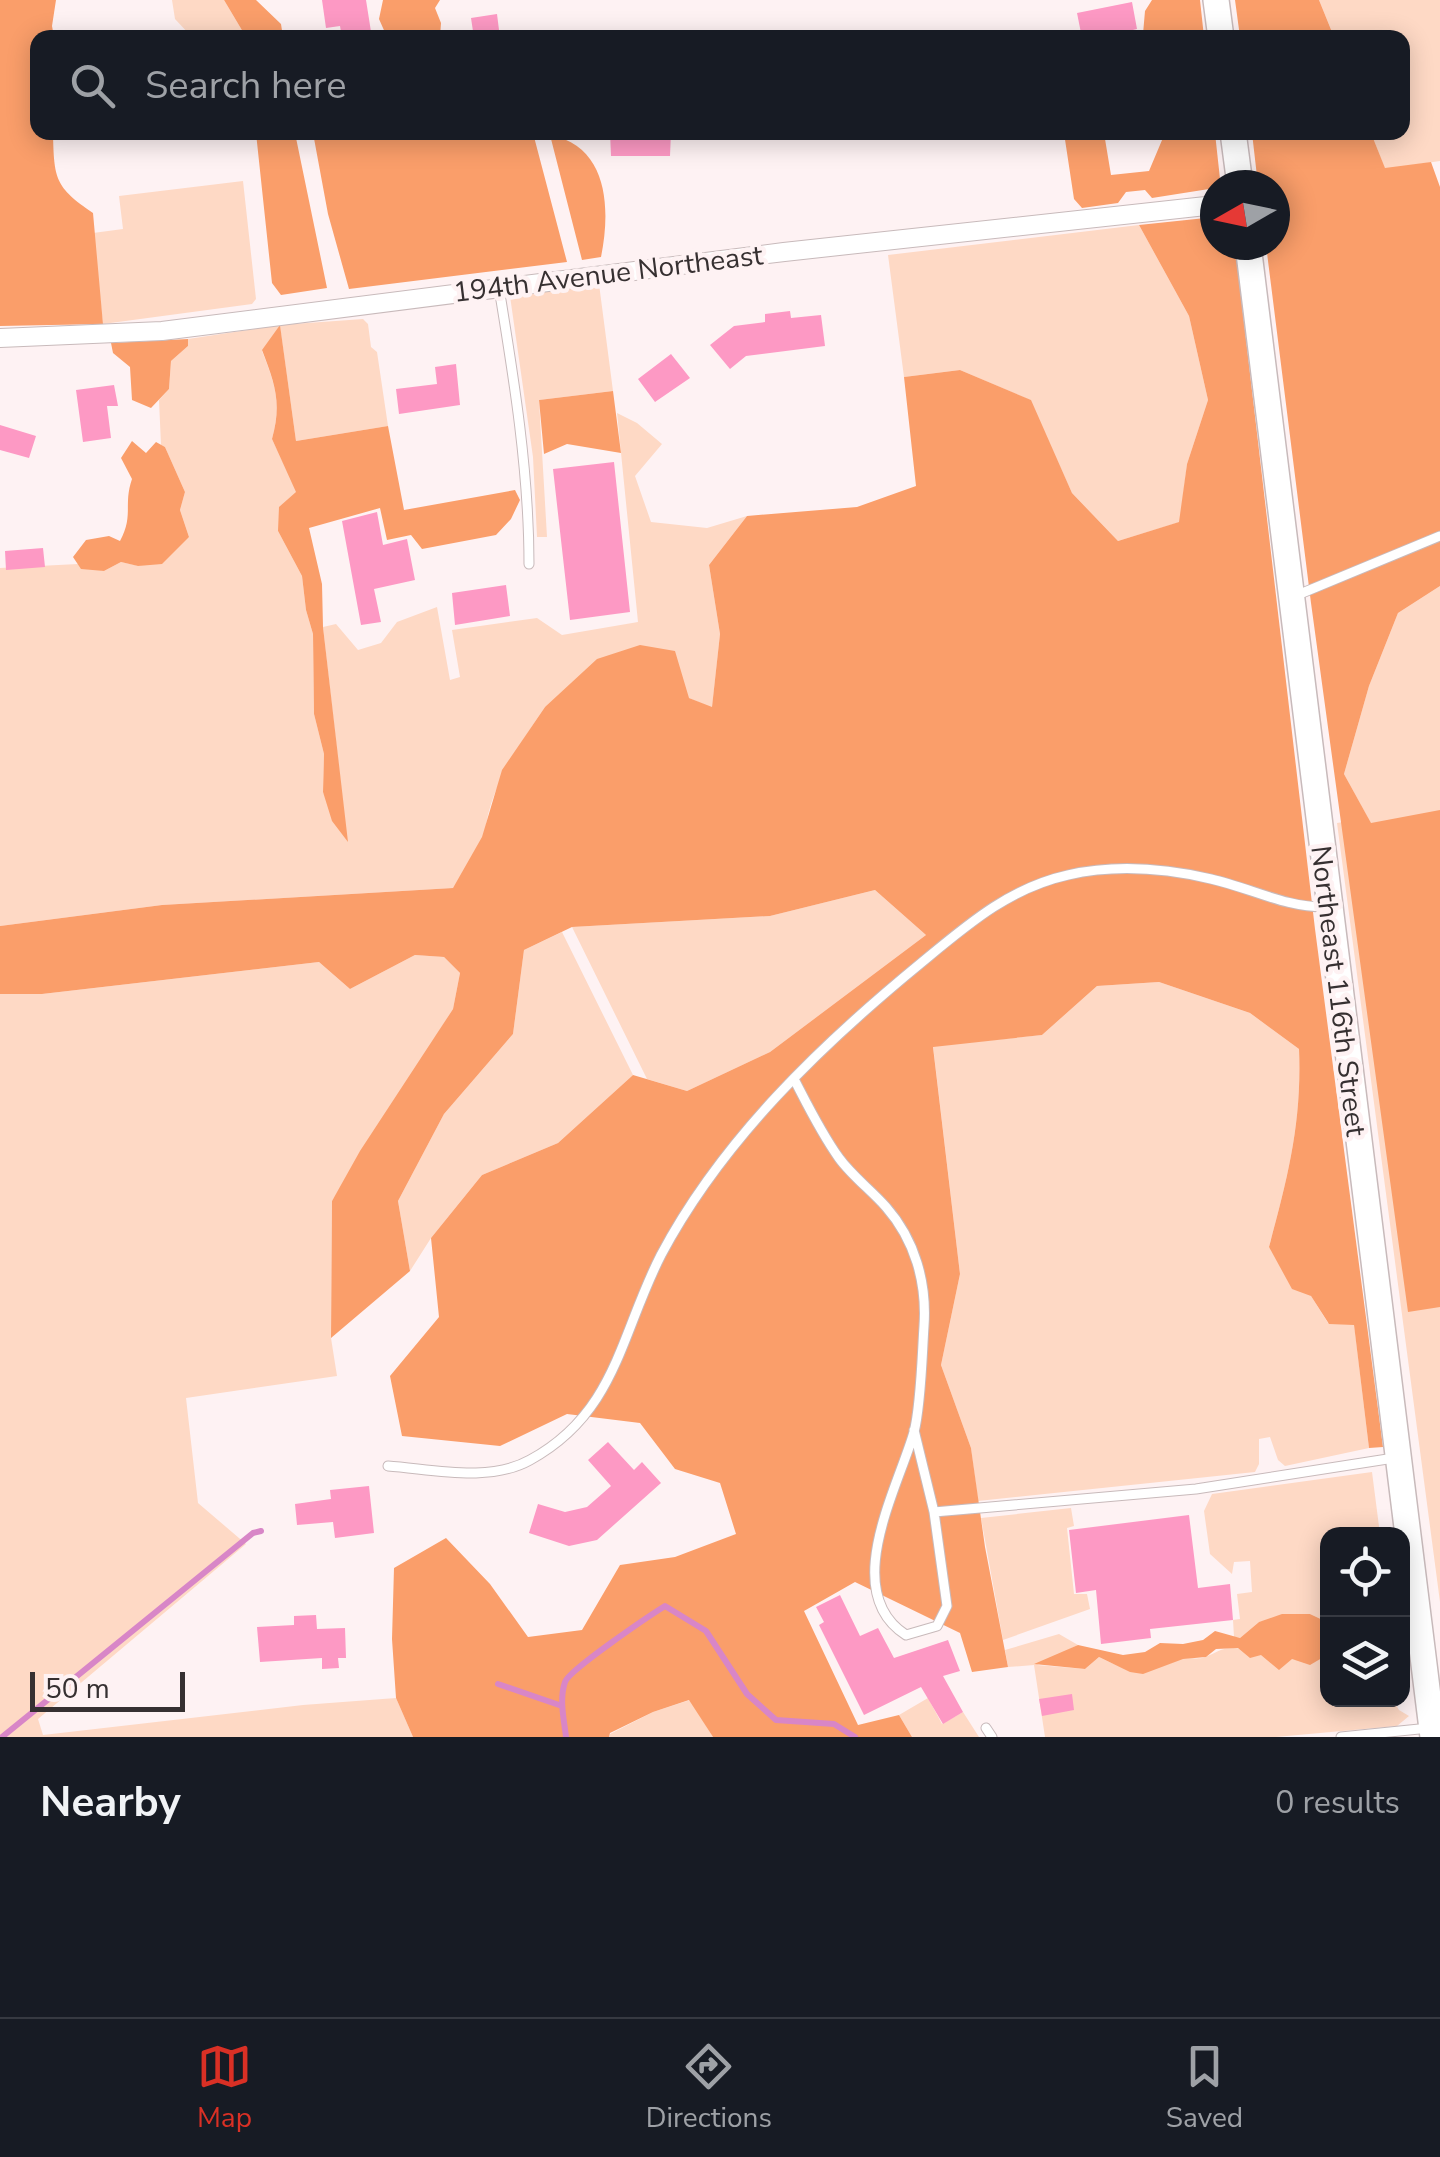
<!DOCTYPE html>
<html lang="en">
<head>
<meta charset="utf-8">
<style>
	:root { --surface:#171b24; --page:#242831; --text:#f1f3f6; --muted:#9ea1a6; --line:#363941; --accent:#d93025 }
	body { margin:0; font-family:"Nunito Sans",sans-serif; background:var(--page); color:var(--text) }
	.controls { position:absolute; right:30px; bottom:30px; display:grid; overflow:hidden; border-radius:20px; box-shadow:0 5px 25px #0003 }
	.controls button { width:90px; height:90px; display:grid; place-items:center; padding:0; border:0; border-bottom:2px solid var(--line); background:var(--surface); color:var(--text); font:50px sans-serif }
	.compass { position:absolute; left:1200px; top:170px; width:90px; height:90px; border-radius:50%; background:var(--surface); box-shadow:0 5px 25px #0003; rotate:261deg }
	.scale { position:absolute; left:30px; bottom:25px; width:155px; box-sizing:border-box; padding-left:10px; border:5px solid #363031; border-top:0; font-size:28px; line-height:35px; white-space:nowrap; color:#363031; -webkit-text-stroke:8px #fef2f3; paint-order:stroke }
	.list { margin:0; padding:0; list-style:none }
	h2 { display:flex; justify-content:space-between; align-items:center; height:130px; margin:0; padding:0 40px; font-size:42px }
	h2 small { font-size:32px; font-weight:400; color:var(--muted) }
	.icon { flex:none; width:55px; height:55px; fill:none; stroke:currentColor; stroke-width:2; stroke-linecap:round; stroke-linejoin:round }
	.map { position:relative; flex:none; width:1440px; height:1737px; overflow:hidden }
	.search { position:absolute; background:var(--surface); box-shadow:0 5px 25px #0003; left:30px; right:30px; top:30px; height:110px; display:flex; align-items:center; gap:25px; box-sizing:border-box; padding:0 35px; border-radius:20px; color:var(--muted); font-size:38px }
	.sheet { height:280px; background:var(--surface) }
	nav { display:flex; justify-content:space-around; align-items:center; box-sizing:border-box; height:140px; border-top:2px solid var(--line); background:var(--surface); font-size:28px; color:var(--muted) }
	nav a { display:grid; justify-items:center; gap:5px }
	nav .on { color:var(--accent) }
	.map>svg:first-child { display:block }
	.green { fill:#fed9c5 }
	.forest { fill:#fa9e6a }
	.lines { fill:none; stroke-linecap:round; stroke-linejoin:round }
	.stream { stroke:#d886c7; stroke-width:6 }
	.building { fill:#fd99c4 }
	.lane-casing { stroke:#c8babb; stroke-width:11 }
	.street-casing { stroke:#c8babb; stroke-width:20 }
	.secondary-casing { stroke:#c8babb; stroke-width:28 }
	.lane { stroke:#fff; stroke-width:9 }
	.street { stroke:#fff; stroke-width:18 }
	.secondary { stroke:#fff; stroke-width:25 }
	.labels { text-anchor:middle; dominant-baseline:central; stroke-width:9; stroke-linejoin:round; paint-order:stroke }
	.street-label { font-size:28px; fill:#363031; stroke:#fef2f3 }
</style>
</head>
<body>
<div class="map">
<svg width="1440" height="1737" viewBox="0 0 1440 1737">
	<rect width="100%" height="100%" fill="#fef2f3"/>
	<!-- green -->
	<path class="green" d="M172,0H224L246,37L190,35L175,19Z
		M1319,0H1440V161L1385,169L1371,133L1402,132V38L1334,37Z
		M243,181L256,299L252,304L103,324L93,233L123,229L119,196Z
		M1139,225L1189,316L1208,400L1187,464L1180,522L1118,541L1072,493L1030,400L960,370L904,377L888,255Z
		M599,284L613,391L539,400L547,537H537L533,457L510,296Z
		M363,319L368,324L371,347L377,352L388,426L296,441L280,326L262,351C275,384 282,403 272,439L297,492L278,531L302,576L306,610L313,634L314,714L324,754L323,792L347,840L323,627L336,624L358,650L381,643L397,622L437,607L450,680L460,677L452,630L537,618L562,635L638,622L617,413L637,423L662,444L635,476L651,522L707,528L747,516L709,565L720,634L712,708L689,698L545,707C513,754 478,803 485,863L453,888L162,905L0,926V568L78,564L104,571L121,562L139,566L189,537L180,510L185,492L165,447L161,445L159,400L169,389L171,361L188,346V339L280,325Z
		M1440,586V1602L1337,823L1368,818L1344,774L1369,686L1398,613Z
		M875,890L926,935L770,1052L687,1091L647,1079L572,927L770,916Z
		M562,932L633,1075L558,1143L482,1175L431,1238L410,1271L398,1201L444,1114L513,1034L524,950Z
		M415,955L444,957L460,973L453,1009L332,1201L331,1338L337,1376L186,1398L198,1503L246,1544L38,1719L43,1735L303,1705L396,1698L413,1737H0V994H42L319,962L350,989Z
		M1159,982L1250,1013L1299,1049C1302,1122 1288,1177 1269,1247L1311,1296L1328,1323L1354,1324L1369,1448L1285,1466L1278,1460L1270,1437L1259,1439V1464L1255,1472L978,1501L971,1448L941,1365L960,1274L933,1046L1042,1035L1097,986Z
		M1372,1472L1380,1534H1328L1327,1622L1310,1614L1259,1622L1240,1638L1234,1637L1233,1620L1240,1619L1237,1594L1252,1592L1250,1561L1234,1562L1232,1574L1210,1554L1204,1511L1212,1494Z
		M1071,1508L1074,1526L1067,1528L1074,1594H1087L1090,1609L1003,1640L981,1518Z
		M1059,1634L1078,1645L1037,1665L1085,1669L1099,1657C1135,1675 1144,1674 1181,1659C1189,1657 1198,1660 1205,1657C1216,1653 1220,1648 1234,1648C1264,1649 1298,1669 1327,1655L1328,1700H1393L1399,1710L1409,1716L1397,1726L1276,1737H1045L1034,1665L1008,1667L1005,1650Z
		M928,1698L942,1724L963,1712L979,1737H912L899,1715Z
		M690,1700L713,1737H609L610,1734L653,1712Z"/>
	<!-- forest -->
	<path class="forest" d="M0,0H56L52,26L54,37L38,38V132L53,133C54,179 55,187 93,213L103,324L0,326Z
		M224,0H256L281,24L283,37H246Z
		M383,0H440L435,8L441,23L440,37H387L379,19Z
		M1152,0H1200L1204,37H1150L1143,34L1145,11Z
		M1235,0H1319L1334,37H1240Z
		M256,133H295L327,288L281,295L272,283Z
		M313,133H533L567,262L349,289L328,214Z
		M1064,133H1104L1111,175L1149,171L1165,133H1215L1220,179L1209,189L1152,198L1145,190L1126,192L1118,203L1082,208L1074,199Z
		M1252,133H1371L1385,168L1431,162L1440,187V586L1398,613L1369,686L1344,774L1371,823L1440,810V1307L1408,1312L1311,603L1266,245H1275V185H1258Z
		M550,135C608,146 611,208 601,257L582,260Z
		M1215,217V245H1235L1315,929L1383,1447L1369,1448L1354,1325L1329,1324L1311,1296L1292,1289L1269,1247C1288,1177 1302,1122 1299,1049L1250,1013L1159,982L1097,986L1042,1035L933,1047L960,1274L941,1365L971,1448L985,1547L1008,1667L972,1672L960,1633L855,1582L804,1611L858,1725L899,1715L912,1737H713L689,1700L653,1712L610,1733L609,1737H413L396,1698L392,1639L394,1568L446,1538L490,1584L528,1637L582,1630L620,1565L675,1557L736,1534L720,1483L675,1469L640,1423L567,1414L500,1446L402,1436L390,1376L439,1317L431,1238L482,1175L558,1143L633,1075L687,1091L770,1052L926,935L875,890L770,916L572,927L524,950L513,1034L444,1114L398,1201L410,1271L331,1338L332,1201L360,1151L453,1009L460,973L444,957L415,955L350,989L319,962L42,994H0V926L162,905L453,888L482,837L502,770L545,707L597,659L640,645L675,651L689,698L712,707L720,634L709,565L747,516L857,507L916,486L904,377L960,370L1031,400L1072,493L1118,541L1179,522L1187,464L1208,400L1189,316L1139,225Z
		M280,325L296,441L388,426L404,510L515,490L520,500L511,519L496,535L422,549L411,535L387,540L380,508L309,528L322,584L323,627L348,842L332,821L323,792L324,754L314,714L313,634L306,610L302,576L278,531L279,507L296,492L272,439C282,403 275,384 262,350Z
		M188,339V346L171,361L169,389L151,408L132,400L130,367L113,353L111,343Z
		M613,391L621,453L567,444L544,454L539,400Z
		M132,441L146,453L156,442L165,447L185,492L180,510L189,537L162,564L138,566L121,562L104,571L81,569L73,557L86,540L109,536L120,541C134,515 123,505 132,479L121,458Z
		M1282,1614H1310L1327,1622V1655L1310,1665L1292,1659L1279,1670L1261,1655L1250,1658L1238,1648L1216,1649L1206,1657L1183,1659L1143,1674L1130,1672L1099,1657L1085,1669L1034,1664L1078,1645L1123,1655L1145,1652L1160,1643L1183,1644L1203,1640L1215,1631L1240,1638L1259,1622Z"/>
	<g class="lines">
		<!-- stream -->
		<path class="stream" d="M498,1684L562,1706
			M2,1737L253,1533L261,1531
			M566,1737C564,1719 559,1700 565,1682C569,1670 649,1616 665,1606L706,1631L747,1694L776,1720L834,1724L855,1737"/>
	</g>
	<!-- building -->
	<path class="building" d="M322,0H366L372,38H342L340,26L326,28Z
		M1132,2L1137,29L1100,38H1082L1077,13Z
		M497,14L500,38H474L471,18Z
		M610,132H671L670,156H611Z
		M790,311L791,318L821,315L825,346L746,356L730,369L710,345L734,326L765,322V314Z
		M671,354L690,378L655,402L638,379Z
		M456,364L460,405L399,414L396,389L437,384L435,367Z
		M114,385L118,406H107L111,438L83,442L76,390Z
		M0,425L36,436L29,458L0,450Z
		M614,462L630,612L570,620L553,469Z
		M377,512L383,545L407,539L415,580L374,589L381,622L361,625L342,521Z
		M43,548L45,567L6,570L5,551Z
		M506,585L510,616L455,625L452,593Z
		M608,1442L634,1470L642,1462L661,1483L597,1540L569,1546L529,1533L538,1504L565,1512L587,1507L611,1486L588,1460Z
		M369,1486L374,1533L335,1538L333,1522L297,1525L295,1504L331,1499L330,1490Z
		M1189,1515L1198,1588L1230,1584L1233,1620L1150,1629L1151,1638L1101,1644L1096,1590L1076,1593L1069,1530Z
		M840,1595L860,1636L878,1628L894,1658L948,1640L960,1671L943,1676L963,1712L943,1724L921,1687L864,1715L819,1625L824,1622L816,1607Z
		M316,1615L317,1629L345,1628L346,1658H338L339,1668L322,1669V1658L260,1662L257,1627L294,1625V1616Z
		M1072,1694L1074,1710L1042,1716L1039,1699Z"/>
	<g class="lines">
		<defs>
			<path id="lane" d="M499,288C514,379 529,472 529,564
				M1295,596L1440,536
				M794,1079C808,1106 821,1133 839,1158C852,1176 871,1190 886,1207C915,1240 927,1283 924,1326C922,1356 921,1405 914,1432C898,1488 839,1592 906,1635L937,1626L947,1606L934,1512L914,1430
				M388,1466C432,1469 489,1483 530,1460C616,1413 620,1335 661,1255C722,1140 821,1045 921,963C967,925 1009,888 1068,875C1116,864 1164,868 1211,879C1251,888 1286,908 1327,907
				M934,1512L1196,1489L1394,1458
				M986,1728L992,1737
				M1341,1737L1429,1728"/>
			<path id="street" d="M0,338L162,331L784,252L1215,205"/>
			<path id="secondary" d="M1216,0L1221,38
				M1233,132L1240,185
				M1248,245L1433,1737"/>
		</defs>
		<!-- lane casing -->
		<use href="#lane" class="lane-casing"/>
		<!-- street casing -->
		<use href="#street" class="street-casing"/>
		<!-- secondary casing -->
		<use href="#secondary" class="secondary-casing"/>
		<!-- lane -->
		<use href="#lane" class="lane"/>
		<!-- street -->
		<use href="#street" class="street"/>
		<!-- secondary -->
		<use href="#secondary" class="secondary"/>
	</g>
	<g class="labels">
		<!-- street labels -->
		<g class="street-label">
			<text transform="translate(608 274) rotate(-7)">194th Avenue Northeast</text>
			<text transform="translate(1338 991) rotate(83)">Northeast 116th Street</text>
		</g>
	</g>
</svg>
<div class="controls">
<button><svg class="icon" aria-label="locate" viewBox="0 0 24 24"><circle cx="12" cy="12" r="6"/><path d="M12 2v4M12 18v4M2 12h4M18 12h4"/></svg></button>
<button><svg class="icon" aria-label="layers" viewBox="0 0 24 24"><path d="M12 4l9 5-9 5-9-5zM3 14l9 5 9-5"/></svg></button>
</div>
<svg class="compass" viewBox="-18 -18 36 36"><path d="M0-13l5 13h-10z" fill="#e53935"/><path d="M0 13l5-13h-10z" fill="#9ea1a6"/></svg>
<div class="scale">50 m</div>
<div class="search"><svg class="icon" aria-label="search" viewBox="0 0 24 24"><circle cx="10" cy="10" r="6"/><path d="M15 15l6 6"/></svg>Search here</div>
</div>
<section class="sheet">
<h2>Nearby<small>0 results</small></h2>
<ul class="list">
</ul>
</section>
<nav>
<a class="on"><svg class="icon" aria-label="map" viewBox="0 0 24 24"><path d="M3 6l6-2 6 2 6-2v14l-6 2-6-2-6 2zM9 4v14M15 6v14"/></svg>Map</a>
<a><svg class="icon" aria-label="directions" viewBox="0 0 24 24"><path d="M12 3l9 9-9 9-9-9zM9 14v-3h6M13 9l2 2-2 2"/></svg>Directions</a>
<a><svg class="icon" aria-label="saved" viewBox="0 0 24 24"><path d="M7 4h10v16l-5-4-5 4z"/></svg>Saved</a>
</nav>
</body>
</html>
